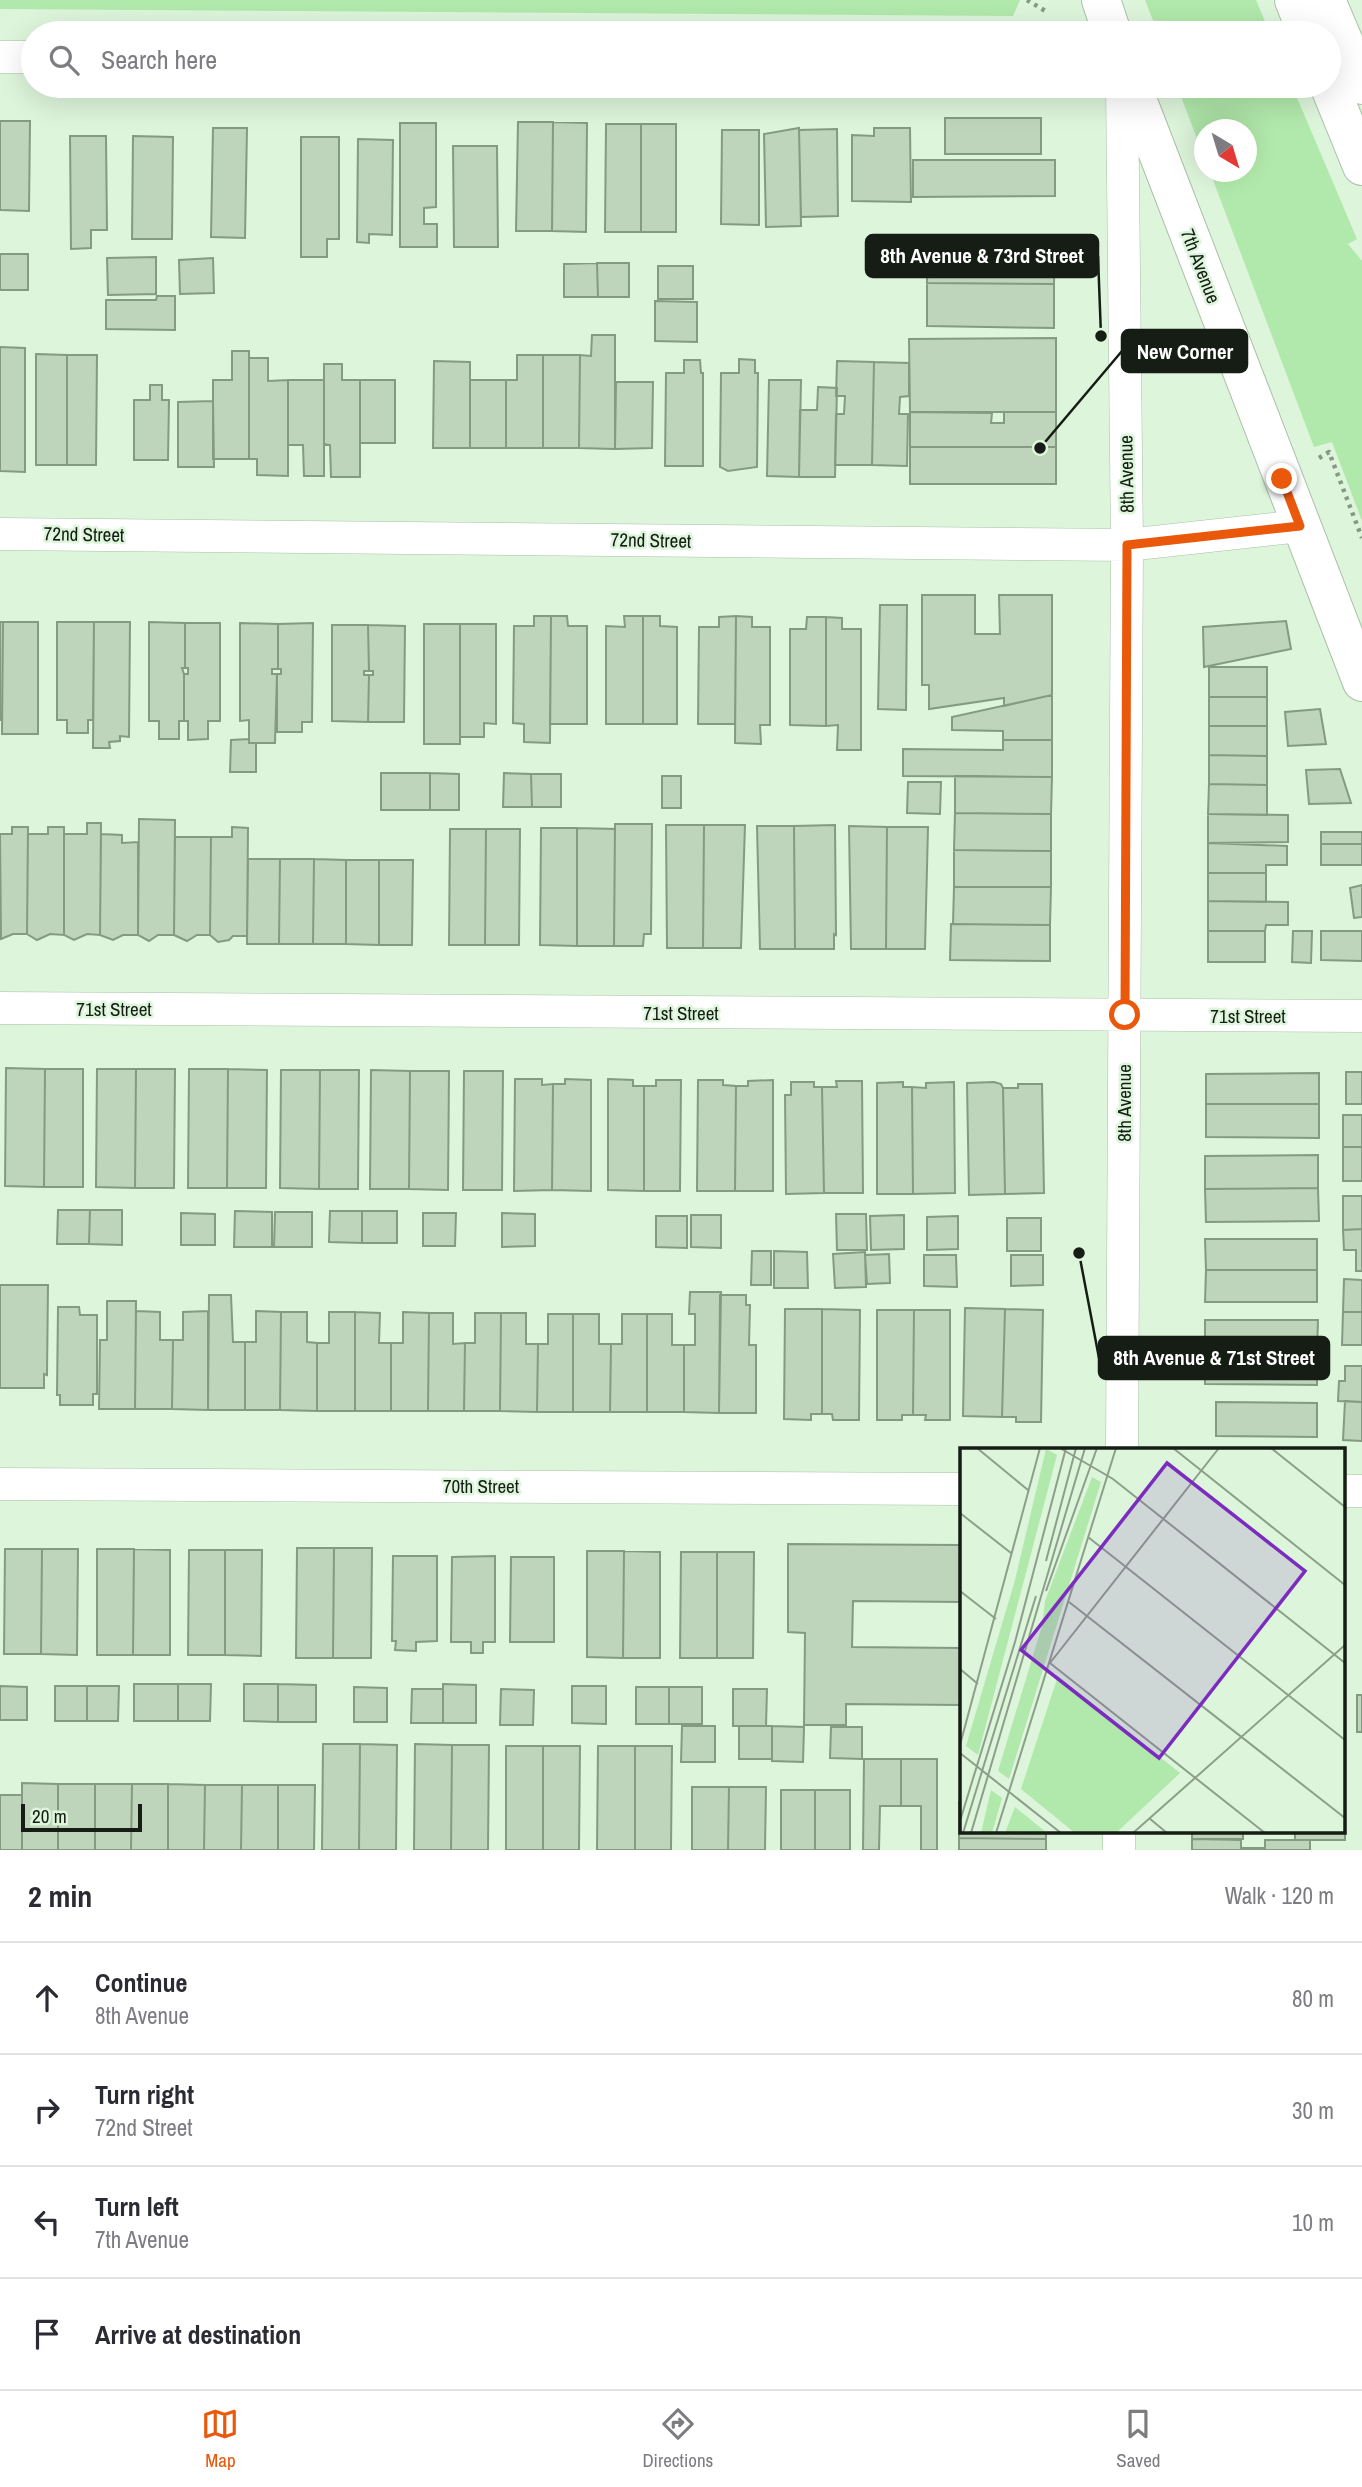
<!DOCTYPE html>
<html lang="en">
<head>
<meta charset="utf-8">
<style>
	:root { --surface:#fff; --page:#f7f7f7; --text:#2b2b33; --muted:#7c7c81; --line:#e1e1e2; --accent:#ea580c }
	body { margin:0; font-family:"Archivo Narrow",sans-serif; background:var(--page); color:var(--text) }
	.compass { position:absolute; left:1194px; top:119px; width:63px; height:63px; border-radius:50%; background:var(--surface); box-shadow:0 7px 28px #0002; rotate:142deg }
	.scale { position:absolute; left:21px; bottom:18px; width:121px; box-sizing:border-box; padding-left:7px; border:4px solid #151d14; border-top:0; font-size:19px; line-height:24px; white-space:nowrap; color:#151d14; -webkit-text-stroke:5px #ddf5db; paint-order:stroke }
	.stop { position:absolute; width:21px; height:21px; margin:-16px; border:5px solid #ea580c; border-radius:50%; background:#fff }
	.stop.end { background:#ea580c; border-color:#fff; box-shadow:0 2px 7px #0008 }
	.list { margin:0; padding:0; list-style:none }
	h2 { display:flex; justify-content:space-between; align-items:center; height:91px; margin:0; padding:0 28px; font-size:30px }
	h2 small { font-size:23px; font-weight:400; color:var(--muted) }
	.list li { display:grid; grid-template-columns:46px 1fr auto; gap:21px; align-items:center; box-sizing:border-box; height:112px; padding:0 28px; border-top:2px solid var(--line) }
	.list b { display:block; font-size:26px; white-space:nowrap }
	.list p { margin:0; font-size:23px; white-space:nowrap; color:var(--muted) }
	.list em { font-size:23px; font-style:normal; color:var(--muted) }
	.icon { flex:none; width:38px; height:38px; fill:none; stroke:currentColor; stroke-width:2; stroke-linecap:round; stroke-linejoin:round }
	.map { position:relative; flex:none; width:1362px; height:1850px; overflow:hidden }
	.search { position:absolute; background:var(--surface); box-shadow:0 7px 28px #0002; left:21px; right:21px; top:21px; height:77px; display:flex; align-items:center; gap:18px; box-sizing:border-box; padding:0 24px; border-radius:38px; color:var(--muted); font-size:26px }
	.sheet { height:539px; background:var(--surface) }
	nav { display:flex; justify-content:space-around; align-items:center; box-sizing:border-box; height:98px; border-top:2px solid var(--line); background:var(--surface); font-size:19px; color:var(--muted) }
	nav a { display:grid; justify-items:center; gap:4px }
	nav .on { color:var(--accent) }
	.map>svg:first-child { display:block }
	.green { fill:#b1e8ab }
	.building { fill:#bed4bb; stroke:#849a82; stroke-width:2 }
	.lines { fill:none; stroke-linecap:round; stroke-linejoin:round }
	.minor-casing { stroke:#aac0a7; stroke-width:33 }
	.secondary-casing { stroke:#aac0a7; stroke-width:40 }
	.motorway-casing { stroke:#aac0a7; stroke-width:40 }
	.path { stroke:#879986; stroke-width:4.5; stroke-dasharray:3.5 5; stroke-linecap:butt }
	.minor { stroke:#fff; stroke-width:32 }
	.secondary { stroke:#fff; stroke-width:38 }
	.motorway { stroke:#fff; stroke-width:38 }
	.route { stroke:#ea580c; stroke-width:9 }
	.labels { text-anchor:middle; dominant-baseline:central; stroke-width:5; stroke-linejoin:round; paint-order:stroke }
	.street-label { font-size:19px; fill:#151d14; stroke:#ddf5db }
	.inset-road { fill:none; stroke:#8d9f8b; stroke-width:2 }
	.view { fill:#7b2cbf; fill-opacity:0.15; stroke:#7b2cbf; stroke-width:3.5 }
	.inset-edge { fill:none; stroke:#151d14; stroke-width:3.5 }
	.leader { fill:none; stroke:#151d14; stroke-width:2.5 }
	.callout-dot { fill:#151d14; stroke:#ddf5db; stroke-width:2.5 }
	.callout { fill:#151d14; stroke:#151d14; stroke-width:2.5 }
	.callout-label { font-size:21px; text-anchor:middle; font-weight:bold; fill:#fff }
</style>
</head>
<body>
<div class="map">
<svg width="1362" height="1850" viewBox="0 0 1362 1850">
	<rect width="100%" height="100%" fill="#ddf5db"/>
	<!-- green -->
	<path class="green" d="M0,0H1020L1013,16L0,9Z
		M1145,0H1256L1270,33H1158Z
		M1177,86H1292L1357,239L1348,244L1362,261V521L1332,442L1314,447L1210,172H1246V130H1204V157Z"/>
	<!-- building -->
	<path class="building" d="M945,118H1041V154H945Z
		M0,121H30L29,211L0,210Z
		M518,122H553L552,231H516Z
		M553,122L587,123L586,232L552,231Z
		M400,123H436V207L424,208V224H437V247H400Z
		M606,124H641V232H605Z
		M641,124H676V232H641Z
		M213,128H247L245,238L211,237Z
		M799,128L801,226L766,227L764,134Z
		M874,128H910L911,202L852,201V135L874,136Z
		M837,129L838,216L801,217L799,130Z
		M722,130H759V225L721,224Z
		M70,136H106L107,230H91V248L71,249Z
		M133,136L173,137L172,239H132Z
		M301,137H339V239H327V257H301Z
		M358,139L393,140L392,235L369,234V243L357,242Z
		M453,146H497L498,247H454Z
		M913,160H1055V196L913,197Z
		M928,239L1055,240L1054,284L927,283Z
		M0,254H28V290H0Z
		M156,257V294L108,295L107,258Z
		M213,258L214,293L180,294L179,260Z
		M597,263H629V297H598Z
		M597,263L598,297H564V264Z
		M658,266H693V299H658Z
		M927,283L1054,284V328L927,326Z
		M157,296H175V330L106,329V300H156Z
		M655,301L697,302V342L655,341Z
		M592,335H615V449L579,448L580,355L591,356Z
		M1056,338V412H910L909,339Z
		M0,347L25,348V472L0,471Z
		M232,351H249V459H213V380H232Z
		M36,354L67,355V465H36Z
		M67,355H97L96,465H67Z
		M517,355H543V448H506V380H517Z
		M543,355H580L579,448H543Z
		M249,358H268V381L288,380V476L257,475V459H249Z
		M739,359L755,360V373H758L757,467L728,471L720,467L721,373H739Z
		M684,360H700L701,373H703V466H665L666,373H684Z
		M434,361L470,362V448H433Z
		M837,361L874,362L872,465H835L836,414H844L845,396H836Z
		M874,362L909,363V396L900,397L899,414H908L907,466L872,465Z
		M324,364H342V380H360V477H331L330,445L324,444Z
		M288,380H324V476H304L303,445H288Z
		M360,380H395V443H360Z
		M470,380H506V448H470Z
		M769,380H801L799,477L767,476Z
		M616,382H653L652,448L615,449Z
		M150,385H162V400H169L168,460H134V400H150Z
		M818,387L837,388L835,477H799L800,410H817Z
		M213,401L214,467H178V402Z
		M910,412L992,413L991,423H1004V412H1056V447H910Z
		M910,447H1056V484H910Z
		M922,595H975V634H1000L999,595H1052V695L1004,706V698L929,709V685H922Z
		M880,605H907L906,710L878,709Z
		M534,616H551L550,743L524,742V724L513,723L514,626H534Z
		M551,616H567L568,626H587V724H550Z
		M624,616H643V724H606V626L625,627Z
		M643,616H660V626L677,627V724H643Z
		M736,616L752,617V627H770V725H760L761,744L735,743Z
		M736,616L735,724H698L699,627H719V617Z
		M807,617H826V726L790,725V629H806Z
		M826,617L842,618V629H861V750H837L838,725L826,726Z
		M1286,621L1291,649L1204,667L1203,627Z
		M0,622H3L2,720H0Z
		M3,622H38V734H2Z
		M57,622H94L93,720H88V733H67V720H57Z
		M94,622H130L129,737L120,736V741L109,742L110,748H93Z
		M149,622L185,623V668H182L184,674V721H179V739H159V721H149Z
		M185,623H220V721H208V739L188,740V721H184V674H188V668H185Z
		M240,623L278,624V669H272V674H277L275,743H249V720L240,721Z
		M313,623L312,722H302V732H277V674H281V669H278V624Z
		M424,624H460V744H424Z
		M460,624H496V724L484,723V737H460Z
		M332,625H368L369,671H364V675H369L368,722L332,721Z
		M368,625L405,626L404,722H368L369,675H373V671H369Z
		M1209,667H1267V697H1209Z
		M1052,695V740H1003V731L952,730V717Z
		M1209,697H1267V726H1209Z
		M1320,709L1326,744L1288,746L1285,712Z
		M1209,726H1267V756L1209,755Z
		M249,739V743H256V772H230L231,740Z
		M1003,740H1052V777L903,776V749L1003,750Z
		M1209,755L1267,756V785L1209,784Z
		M1340,769L1351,803L1309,804L1306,770Z
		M381,773H430V810H381Z
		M430,773L459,774V810H430Z
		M504,773L531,774L532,807H503Z
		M531,774H561V807H532Z
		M662,776H681V808H662Z
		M955,776L1052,777L1051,814L955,813Z
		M908,782H941L940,814L907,813Z
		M1209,784L1267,785V815L1208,814Z
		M955,813L1051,814V851L954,850Z
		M1208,814L1288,815V842L1208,843Z
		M139,819L175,820L174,935H158L149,941L138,935Z
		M87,823H101L100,935L87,934L74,940L64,935V834H87Z
		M615,824H652L651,934H644L643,946H614Z
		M666,825H704L703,948H667Z
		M704,825H745L741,948H703Z
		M835,825L836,935L834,934V949H795L794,826Z
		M757,826H794L795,949H760Z
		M849,826L887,827L886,949H851Z
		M12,827H28L27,934H13L1,939L0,834H12Z
		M48,827H64V935L50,934L37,940L27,934L28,834H48Z
		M232,827L248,828L247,936H233L229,940L218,942L210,935L211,837H232Z
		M887,827H928L925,949H886Z
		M541,828H577V946L540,945Z
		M577,828L615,829L614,946H577Z
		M450,829H486L485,945H449Z
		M486,829H520L519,945H485Z
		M1321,832H1362V844H1321Z
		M101,834L122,835V843L138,842V935H123L113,940L100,935Z
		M175,837H211L210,935H197L187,941L174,935Z
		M1208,843L1287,846V865H1266V873H1208Z
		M1321,844H1362V865H1321Z
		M954,850L1051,851V887H954Z
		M248,859H280L279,944H247Z
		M280,859H314L313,944H279Z
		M314,859L346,860V944H313Z
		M346,860H379V945L346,944Z
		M379,860H413L412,945H379Z
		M1208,873H1266V902L1208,901Z
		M1362,885V917L1354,918L1350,888Z
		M954,887H1051L1050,925L953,924Z
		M1208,901L1288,902V925H1266L1265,931H1208Z
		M951,924L1050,925V961L950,960Z
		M1208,931H1265V962H1208Z
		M1293,931H1312L1311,963L1292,962Z
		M1321,931H1362V961L1321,960Z
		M6,1068L45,1069L44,1187L5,1186Z
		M45,1069H83V1187H44Z
		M97,1069H136L135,1188L96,1187Z
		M136,1069H175L174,1188H135Z
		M189,1069H228L227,1188H188Z
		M228,1069L267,1070L266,1188H227Z
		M281,1070H320L319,1189L280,1188Z
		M320,1070H359L358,1189H319Z
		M371,1070L410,1071L409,1189H370Z
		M410,1071H449L448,1190L409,1189Z
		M464,1071H503L502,1190H463Z
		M1346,1072H1362V1104H1346Z
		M1319,1073V1104H1206V1074Z
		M515,1079H542V1085L553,1084L552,1190L514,1191Z
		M565,1079L591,1080V1191L552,1190L553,1084H565Z
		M608,1079L633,1080V1086H644V1191L608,1190Z
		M656,1080H681L680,1191H644V1086H656Z
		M698,1080H723V1085L736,1086L735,1191H697Z
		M773,1080V1191H735L736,1086H748V1081Z
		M836,1081H862L863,1193H824L822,1087H837Z
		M791,1082H814V1087H822L824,1193L786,1194L785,1095H791Z
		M903,1082V1087H912L913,1194H877V1083Z
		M954,1082L955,1193L913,1194L912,1087L926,1088V1083Z
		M967,1083L994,1082L1001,1084L1003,1088L1005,1194L969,1195Z
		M1018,1084H1042L1044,1193L1005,1194L1003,1088H1018Z
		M1206,1104H1319V1138L1206,1137Z
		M1343,1115H1362V1147H1343Z
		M1343,1147H1362V1181H1343Z
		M1318,1155V1188L1205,1189V1156Z
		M1318,1188L1319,1221L1206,1222L1205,1189Z
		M1343,1196H1362V1229L1343,1230Z
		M58,1210H90L89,1244H57Z
		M90,1210H122V1245L89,1244Z
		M235,1211L272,1212V1247H234Z
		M330,1211H362V1243L329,1242Z
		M362,1211H397V1243H362Z
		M275,1212H312V1247H274Z
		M181,1213L215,1214V1245H181Z
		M423,1213H456L455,1246H423Z
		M502,1213L535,1214V1246L502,1247Z
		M836,1214H866L867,1250H837Z
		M691,1215H721V1248L691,1247Z
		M904,1215V1249L871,1250L870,1216Z
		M656,1216H687V1248L656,1247Z
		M958,1216V1249L927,1250V1217Z
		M1007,1218H1041V1251H1007Z
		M1362,1229V1271H1356V1250H1344L1343,1230Z
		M1205,1239H1317V1270H1206Z
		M752,1251H771V1285H751Z
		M774,1251L807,1252L808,1288H774Z
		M865,1252L866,1287L835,1288L833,1254Z
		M889,1254L890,1283L867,1284L865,1255Z
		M924,1255H956L957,1287L924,1286Z
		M1011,1255H1043V1285L1011,1286Z
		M1206,1270H1317V1302H1205Z
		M1344,1279L1362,1280V1312H1343Z
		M0,1285H48L47,1375L44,1374V1388H0Z
		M690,1292H721L719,1413L684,1412V1345H695V1314H689Z
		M209,1295H231L233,1342H245V1410H208Z
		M720,1295H746V1305H750L749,1345H756V1413H719Z
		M107,1301H136L135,1409H99L100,1340H107Z
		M58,1307H79L80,1315H97V1394H93V1405H60V1395H57Z
		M965,1308L1005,1309L1002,1417L963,1416Z
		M785,1309H822V1414H811V1420L784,1419Z
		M822,1309L860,1310L859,1420H833L832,1414H822Z
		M1005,1309L1043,1310L1041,1422H1016V1417H1002Z
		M877,1310H914L913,1415H902V1420H877Z
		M914,1310H950V1420H925L926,1415H913Z
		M136,1311L160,1312V1340H173L172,1409H135Z
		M208,1311V1410L172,1409L173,1340H183V1312Z
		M256,1311L281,1312L280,1410H245V1342H256Z
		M281,1312H307V1342L317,1343V1411L280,1410Z
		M329,1312H355V1411H317V1343H329Z
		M355,1312L380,1313L379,1343H391V1411H355Z
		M403,1312L429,1313L428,1411H391V1343H403Z
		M1343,1312H1362V1345H1342Z
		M429,1313H453V1344L465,1343L464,1411H428Z
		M475,1313H501L500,1411H464L465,1343H475Z
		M501,1313H526V1344H538L537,1412L500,1411Z
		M548,1314H573V1412H537L538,1344H548Z
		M573,1314H599V1344H611L610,1412H573Z
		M622,1314H647V1412H610L611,1344H622Z
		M647,1314H672V1345H684V1412H647Z
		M1205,1320H1318L1317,1353L1205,1352Z
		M1205,1352L1317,1353V1385L1205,1384Z
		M1345,1366H1362V1402L1338,1401L1339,1381H1345Z
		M1345,1401L1362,1402V1441L1343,1440Z
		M1216,1402L1317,1403V1437L1216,1436Z
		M788,1544L961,1545V1602L853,1601L852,1647L961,1648V1705L846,1704V1725H804L805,1633L788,1632Z
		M297,1548H334L333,1658H296Z
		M334,1548H372L371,1658H333Z
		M5,1549H42L41,1654H4Z
		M42,1549H78L77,1655L41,1654Z
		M97,1549H134L133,1655H97Z
		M134,1549L170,1550V1655H133Z
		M189,1550H225V1655H188Z
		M225,1550H262L261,1656L225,1655Z
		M587,1551H624L623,1658L587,1657Z
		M624,1551L660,1552V1658H623Z
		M681,1552H717V1658H680Z
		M717,1552H754L753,1658H717Z
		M393,1556H437V1641L416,1642V1651L395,1650L396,1641H392Z
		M495,1556V1642H483V1653H471V1642H451L452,1557Z
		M511,1557H554V1642H510Z
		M134,1684H178V1721H134Z
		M178,1684H211L210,1721H178Z
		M244,1684H278V1722L244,1721Z
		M278,1684L316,1685V1722H278Z
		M443,1684L476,1685V1723H443Z
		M0,1686L27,1687V1720H0Z
		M55,1686H87V1721H55Z
		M87,1686H119L118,1721H87Z
		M572,1686H606V1724L572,1723Z
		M354,1687L387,1688V1722H354Z
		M636,1687H669V1724H636Z
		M669,1687H702V1724H669Z
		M412,1689H443V1723H411Z
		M501,1689L534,1690L533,1725H500Z
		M733,1689H767L766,1726H733Z
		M1357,1695H1362V1732H1357Z
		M682,1726H715V1762H681Z
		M739,1726H772V1759H739Z
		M772,1726L804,1727L803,1762L772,1761Z
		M831,1727H862V1759L830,1758Z
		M1343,1730H1345V1840H1295V1831H1343Z
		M323,1744H360L359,1850H322Z
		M360,1744L397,1745L396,1850H359Z
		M415,1744L452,1745L451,1850H414Z
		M452,1745H489L488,1850H451Z
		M506,1746H543V1850H506Z
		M543,1746H580L579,1850H543Z
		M598,1746H635V1850H597Z
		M635,1746H672L671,1850H635Z
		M864,1759H901V1806H880L879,1850H863Z
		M901,1759H937V1850H921V1806H901Z
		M22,1783L58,1784V1850H22Z
		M58,1784H95V1850H58Z
		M95,1784H132L131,1850H95Z
		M132,1784H168V1850H131Z
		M168,1784L205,1785L204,1850H168Z
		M205,1785H242L241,1850H204Z
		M242,1785H278V1850H241Z
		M278,1785H315L314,1850H278Z
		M692,1787H729L728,1850H692Z
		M729,1787H766L765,1850H728Z
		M781,1790H815V1850H781Z
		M815,1790H850V1850H815Z
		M0,1795H22V1850H0Z
		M959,1801L961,1831H1046V1839L959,1838Z
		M1192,1831H1243V1839H1192Z
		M959,1838L1046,1839V1850H959Z
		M1192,1839L1241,1840V1848H1265V1840H1310V1850H1192Z"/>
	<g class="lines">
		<defs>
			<path id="minor" d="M0,57H33
				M0,534L1127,545L1300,526
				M0,1008L1362,1016
				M1122,1449L1127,545L1122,86
				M0,1484L961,1489
				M1343,1491H1362
				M1119,1850V1831"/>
			<path id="secondary" d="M1101,0L1112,33
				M1132,86L1362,682"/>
			<path id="motorway" d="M1294,0L1307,33
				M1326,0L1362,85
				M1329,85L1362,166"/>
		</defs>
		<!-- minor casing -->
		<use href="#minor" class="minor-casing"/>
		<!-- secondary casing -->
		<use href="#secondary" class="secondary-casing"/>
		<!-- motorway casing -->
		<use href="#motorway" class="motorway-casing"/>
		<!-- path -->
		<path class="path" d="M1027,0L1047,12
			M1319,458L1329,452L1362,538"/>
		<!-- minor -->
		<use href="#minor" class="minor"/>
		<!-- secondary -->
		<use href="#secondary" class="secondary"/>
		<!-- motorway -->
		<use href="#motorway" class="motorway"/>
	</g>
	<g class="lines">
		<!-- route -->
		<path class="route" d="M1125,1015L1127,545L1300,526L1282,479"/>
	</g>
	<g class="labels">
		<!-- street labels -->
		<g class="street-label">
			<text transform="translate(1201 266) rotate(69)">7th Avenue</text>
			<text transform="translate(1126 474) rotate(-91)">8th Avenue</text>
			<text transform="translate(84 534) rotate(1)">72nd Street</text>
			<text transform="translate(651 540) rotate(1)">72nd Street</text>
			<text x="114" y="1009">71st Street</text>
			<text x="681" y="1013">71st Street</text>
			<text x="1248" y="1016">71st Street</text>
			<text transform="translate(1124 1103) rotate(-90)">8th Avenue</text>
			<text x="481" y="1486">70th Street</text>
		</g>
	</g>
	<!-- overview -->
	<g transform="translate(960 1448)">
		<rect width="385" height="385" fill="#ddf5db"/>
		<path d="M86,1L97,7L18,307L6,298L55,132ZM132,29L141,34L49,331L38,323L82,178L85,153ZM98,228L220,325L156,385H115L61,341ZM31,342L42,350L32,385H21ZM55,359L87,385H45Z" fill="#b1e8ab"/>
		<path class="inset-road" d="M17,0L68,42M100,0L153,31L385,215M213,0L385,137M259,0L90,215L305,385M311,0L385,59M0,65L51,105M128,89L385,292M86,113L116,0M0,143L36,171M86,143L137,0M109,154L385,370M0,221L18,236M0,297L80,0M0,305L101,385M189,370L207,385M0,373L55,194L106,0M3,385L76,148M11,385L125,0M36,385L156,0M173,385L385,197"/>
		<path class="view" d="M207,15L345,123L199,310L61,202Z"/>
		<rect width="385" height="385" class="inset-edge"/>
	</g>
	<!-- callouts -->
	<path class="leader" d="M1101 336L1098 256M1040 448L1122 351M1079 1253L1099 1358"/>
	<g class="callout-dot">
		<circle cx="1101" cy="336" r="7"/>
		<circle cx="1040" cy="448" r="7"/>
		<circle cx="1079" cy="1253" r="7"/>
	</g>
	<g class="callout">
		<rect x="866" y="235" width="232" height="42" rx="7"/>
		<rect x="1122" y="330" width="125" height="42" rx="7"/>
		<rect x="1099" y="1337" width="230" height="42" rx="7"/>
	</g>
	<g class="callout-label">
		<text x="982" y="263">8th Avenue &amp; 73rd Street</text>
		<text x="1185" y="359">New Corner</text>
		<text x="1214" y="1365">8th Avenue &amp; 71st Street</text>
	</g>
</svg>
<svg class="compass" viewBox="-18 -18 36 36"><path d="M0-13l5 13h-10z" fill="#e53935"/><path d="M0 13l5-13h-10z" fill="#7c7c81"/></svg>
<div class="scale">20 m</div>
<div class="stop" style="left:1125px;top:1015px"></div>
<div class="stop end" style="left:1282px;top:479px"></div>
<div class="search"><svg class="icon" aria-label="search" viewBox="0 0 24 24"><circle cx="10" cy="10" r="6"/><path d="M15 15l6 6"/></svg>Search here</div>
</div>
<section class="sheet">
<h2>2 min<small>Walk · 120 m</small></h2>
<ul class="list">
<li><svg class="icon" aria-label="ahead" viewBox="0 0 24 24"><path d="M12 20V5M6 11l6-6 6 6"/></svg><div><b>Continue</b><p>8th Avenue</p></div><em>80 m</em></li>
<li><svg class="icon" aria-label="right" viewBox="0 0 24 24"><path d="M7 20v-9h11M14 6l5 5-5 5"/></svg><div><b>Turn right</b><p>72nd Street</p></div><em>30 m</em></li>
<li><svg class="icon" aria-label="left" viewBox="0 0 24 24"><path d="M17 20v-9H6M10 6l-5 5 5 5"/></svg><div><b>Turn left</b><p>7th Avenue</p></div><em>10 m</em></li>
<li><svg class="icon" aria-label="arrive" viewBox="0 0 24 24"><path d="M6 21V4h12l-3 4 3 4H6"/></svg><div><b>Arrive at destination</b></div></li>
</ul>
</section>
<nav>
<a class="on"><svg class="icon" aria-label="map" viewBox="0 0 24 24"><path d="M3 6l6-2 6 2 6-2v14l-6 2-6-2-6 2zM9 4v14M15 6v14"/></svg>Map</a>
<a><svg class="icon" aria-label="directions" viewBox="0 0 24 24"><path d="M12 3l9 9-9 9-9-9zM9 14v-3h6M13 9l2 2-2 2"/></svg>Directions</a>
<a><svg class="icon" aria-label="saved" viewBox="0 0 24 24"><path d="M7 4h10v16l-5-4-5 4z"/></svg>Saved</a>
</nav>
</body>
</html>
